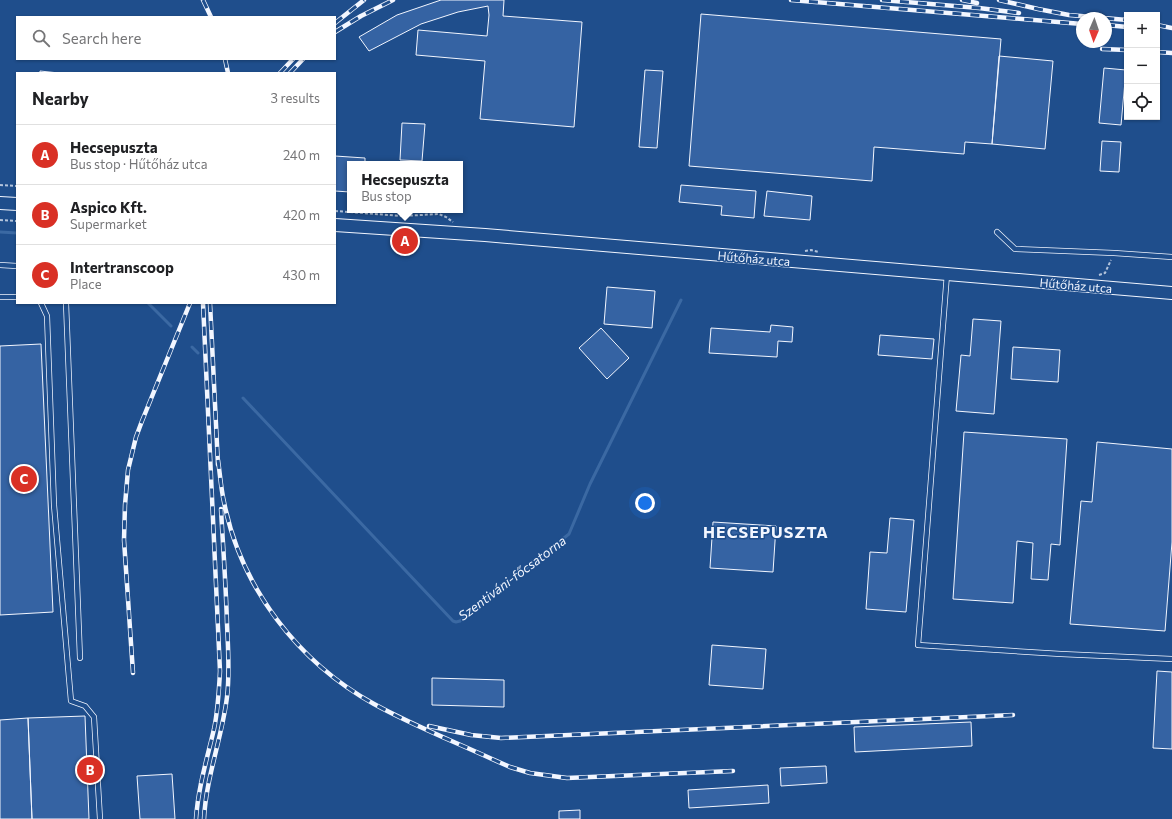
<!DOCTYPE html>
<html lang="en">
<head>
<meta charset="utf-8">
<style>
	:root { --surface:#fff; --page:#f2f2f2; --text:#202124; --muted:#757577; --line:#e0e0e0; --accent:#d93025 }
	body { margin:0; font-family:Commissioner,sans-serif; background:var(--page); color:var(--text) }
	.controls { position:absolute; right:12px; top:12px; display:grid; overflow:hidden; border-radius:0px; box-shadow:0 1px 3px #0004 }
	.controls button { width:36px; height:36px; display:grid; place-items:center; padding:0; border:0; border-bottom:1px solid var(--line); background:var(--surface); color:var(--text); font:20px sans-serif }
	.compass { position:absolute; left:1076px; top:12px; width:36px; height:36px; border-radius:50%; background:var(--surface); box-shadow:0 1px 3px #0004; rotate:182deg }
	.you { position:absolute; left:645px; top:503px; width:14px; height:14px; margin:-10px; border:3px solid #fff; border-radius:50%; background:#1a73e8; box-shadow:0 0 0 6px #1a73e833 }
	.badge { display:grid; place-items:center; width:26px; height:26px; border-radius:50%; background:var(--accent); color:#fff; font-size:13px; font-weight:700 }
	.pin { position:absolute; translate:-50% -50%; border:2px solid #fff; box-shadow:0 1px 4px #0006 }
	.popup { position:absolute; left:347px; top:161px; width:116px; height:52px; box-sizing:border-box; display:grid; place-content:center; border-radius:0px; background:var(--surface); filter:drop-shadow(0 1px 3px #0005); font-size:13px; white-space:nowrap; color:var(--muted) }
	.popup b { font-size:15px; color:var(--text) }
	.popup::after { content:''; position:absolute; left:50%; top:100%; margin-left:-8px; border:8px solid transparent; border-top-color:var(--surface) }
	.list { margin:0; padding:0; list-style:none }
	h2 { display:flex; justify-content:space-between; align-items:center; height:52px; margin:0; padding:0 16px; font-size:17px }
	h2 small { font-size:13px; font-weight:400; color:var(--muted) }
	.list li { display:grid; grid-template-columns:26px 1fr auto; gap:12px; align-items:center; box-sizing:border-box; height:60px; padding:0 16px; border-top:1px solid var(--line) }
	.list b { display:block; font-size:15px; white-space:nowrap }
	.list p { margin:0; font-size:13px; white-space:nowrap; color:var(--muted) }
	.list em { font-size:13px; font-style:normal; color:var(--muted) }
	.icon { flex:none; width:22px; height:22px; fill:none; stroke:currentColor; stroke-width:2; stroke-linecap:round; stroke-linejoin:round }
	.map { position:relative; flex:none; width:1172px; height:819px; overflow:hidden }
	.search { position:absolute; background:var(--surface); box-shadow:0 1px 3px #0004; left:16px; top:16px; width:320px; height:44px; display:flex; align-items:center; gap:10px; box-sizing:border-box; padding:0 14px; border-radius:0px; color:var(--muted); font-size:15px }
	.panel { position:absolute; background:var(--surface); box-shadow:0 1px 3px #0004; left:16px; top:72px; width:320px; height:232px; border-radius:0px }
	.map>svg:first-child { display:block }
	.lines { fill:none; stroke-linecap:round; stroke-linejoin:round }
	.stream { stroke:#3b69a3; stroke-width:3 }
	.building { fill:#3563a3; stroke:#f2f6ff }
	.lane-casing { stroke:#f2f6ff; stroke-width:6 }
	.secondary-casing { stroke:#f2f6ff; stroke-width:14 }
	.path { stroke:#b3c4dc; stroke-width:2; stroke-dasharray:3 2; stroke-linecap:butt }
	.lane { stroke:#1f4e8c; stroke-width:4.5 }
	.secondary { stroke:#1f4e8c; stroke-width:12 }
	.rail-casing { stroke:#f2f6ff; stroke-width:4.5 }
	.rail { stroke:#1f4e8c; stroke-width:3; stroke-dasharray:9; stroke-linecap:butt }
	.labels { text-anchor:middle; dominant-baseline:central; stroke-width:3; stroke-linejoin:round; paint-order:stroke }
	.street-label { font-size:12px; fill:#f2f6ff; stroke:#1f4e8c }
	.water-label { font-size:13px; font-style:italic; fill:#f2f6ff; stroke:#1f4e8c }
	.district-label { font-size:16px; font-weight:bold; letter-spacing:1px; fill:#f2f6ff; stroke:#1f4e8c }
</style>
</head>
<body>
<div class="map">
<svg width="1172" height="819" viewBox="0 0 1172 819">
	<rect width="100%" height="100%" fill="#1f4e8c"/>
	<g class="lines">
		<!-- stream -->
		<path class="stream" d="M0,232L17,233
			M148,303L171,326
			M192,347L198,353
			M243,398L453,621L456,622L460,621L569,534L590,484L681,300"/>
	</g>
	<!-- building -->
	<path class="building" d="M441,0H504L503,16L582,22L574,127L480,119L485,61L416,55L418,30L487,36L489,15L488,6L458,12L421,24L369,51L359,37L397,15Z
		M701,14L1001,39L992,144L965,142L964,154L874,147L872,181L689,166Z
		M999,56L1053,61L1045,149L992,144Z
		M1104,68L1126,70L1121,125L1099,123Z
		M645,70L663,71L657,148L639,147Z
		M40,71L59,73H40Z
		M402,123L425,124L422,161L400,160Z
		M1102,141L1121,142L1119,172L1100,171Z
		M335,156L365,158V164H350V192L335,191Z
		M681,185L756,191L754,218L721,215L722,206L679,202Z
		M767,191L812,196L810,220L764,216Z
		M607,287L655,291L652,328L604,324Z
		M973,319L1001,321L994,414L956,411L961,355L970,356Z
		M771,325L793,327L792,342L778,341L777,357L709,353L711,328L770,332Z
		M601,328L629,358L607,379L579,348Z
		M880,335L934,339L932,359L878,355Z
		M41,344L53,612L0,615V346Z
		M1013,347L1060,350L1058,382L1011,379Z
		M964,432L1067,439L1060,545L1051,544L1048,580L1031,579L1033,543L1017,541L1013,603L953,599Z
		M1097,442L1172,449V542L1165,631L1070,624L1081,501L1092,502Z
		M890,518L914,520L906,612L866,609L870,552L887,553Z
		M713,522L776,526L773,572L710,568Z
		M712,645L766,649L763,689L709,685Z
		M1157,671L1172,672V749L1153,748Z
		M432,678L504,680V707L432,705Z
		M85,716L89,819H32L28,718Z
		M28,718L32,819H0V720Z
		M971,722L972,746L855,752L854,727Z
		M826,766L827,783L781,786L780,768Z
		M172,774L175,819H140L137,776Z
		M768,785L769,803L689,808L688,790Z
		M580,810V819H559V811Z"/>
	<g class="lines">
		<defs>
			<path id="lane" d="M997,232L1015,249L1114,253L1172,257
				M0,265L17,266
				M947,274L918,645L1061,654L1172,659
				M0,297H17
				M41,303L47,316L54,505L71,701L85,706L94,717L100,819
				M66,303L80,658"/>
			<path id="secondary" d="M0,203L17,204
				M335,225L485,235L1172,293"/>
		</defs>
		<!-- lane casing -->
		<use href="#lane" class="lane-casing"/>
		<!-- secondary casing -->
		<use href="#secondary" class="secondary-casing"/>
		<!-- path -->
		<path class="path" d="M0,185L17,186
			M335,211L402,216L439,214L446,217L453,222
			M0,220L17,221
			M805,251L811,250L819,252
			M1099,275L1105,273L1111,260"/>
		<!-- lane -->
		<use href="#lane" class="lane"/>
		<!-- secondary -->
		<use href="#secondary" class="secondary"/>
		<defs>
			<path id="rail" d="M203,0L211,17
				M791,0L1082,24
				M882,0L979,8L1019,13
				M962,0L977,3
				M999,0L1038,9L1069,15L1127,20
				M335,23L364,0
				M1106,25L1127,27
				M1157,25L1172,28
				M335,32L361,16L393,0
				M1102,49L1127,50
				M1157,52L1172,53
				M225,59L228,73
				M280,73L293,59
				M290,73L303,59
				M210,303L218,465
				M218,460C220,474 221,489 224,502C241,588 298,662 374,704C412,725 453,741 492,759L510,767L530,773L567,778L733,771
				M133,673L124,540L125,505L128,470L136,437L142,421L190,303
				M429,726L471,735L501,738L1013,715
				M196,819C198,788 207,759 214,729C218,710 219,691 220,671L203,303
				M204,819C206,777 222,738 227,697C230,673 228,648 227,624C226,586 223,547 221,509"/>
		</defs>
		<!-- rail casing -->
		<use href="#rail" class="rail-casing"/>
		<!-- rail -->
		<use href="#rail" class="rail"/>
	</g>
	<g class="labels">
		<!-- street labels -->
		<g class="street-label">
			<text transform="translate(754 258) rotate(5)">Hűtőház utca</text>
			<text transform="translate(1076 285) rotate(5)">Hűtőház utca</text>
		</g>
		<!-- water labels -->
		<g class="water-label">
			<text transform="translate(512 578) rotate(-37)">Szentiváni-főcsatorna</text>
		</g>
		<!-- district labels -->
		<g class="district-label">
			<text x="766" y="531">HECSEPUSZTA</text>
		</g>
	</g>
</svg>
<div class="controls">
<button>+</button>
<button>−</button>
<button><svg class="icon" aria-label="locate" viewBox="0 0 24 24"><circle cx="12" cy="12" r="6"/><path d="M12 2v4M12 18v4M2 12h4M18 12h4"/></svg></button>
</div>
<svg class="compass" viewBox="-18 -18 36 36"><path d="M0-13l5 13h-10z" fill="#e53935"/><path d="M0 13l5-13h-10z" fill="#757577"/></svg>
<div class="you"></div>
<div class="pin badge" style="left:405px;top:241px">A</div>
<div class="popup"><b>Hecsepuszta</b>Bus stop</div>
<div class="pin badge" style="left:90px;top:770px">B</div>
<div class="pin badge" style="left:24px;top:479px">C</div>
<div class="search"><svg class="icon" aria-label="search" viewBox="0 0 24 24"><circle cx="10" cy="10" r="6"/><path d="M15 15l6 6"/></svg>Search here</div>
<section class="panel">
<h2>Nearby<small>3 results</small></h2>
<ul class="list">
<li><span class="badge">A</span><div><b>Hecsepuszta</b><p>Bus stop · Hűtőház utca</p></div><em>240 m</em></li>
<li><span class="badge">B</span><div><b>Aspico Kft.</b><p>Supermarket</p></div><em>420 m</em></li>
<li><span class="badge">C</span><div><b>Intertranscoop</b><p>Place</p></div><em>430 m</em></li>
</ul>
</section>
</div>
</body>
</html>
